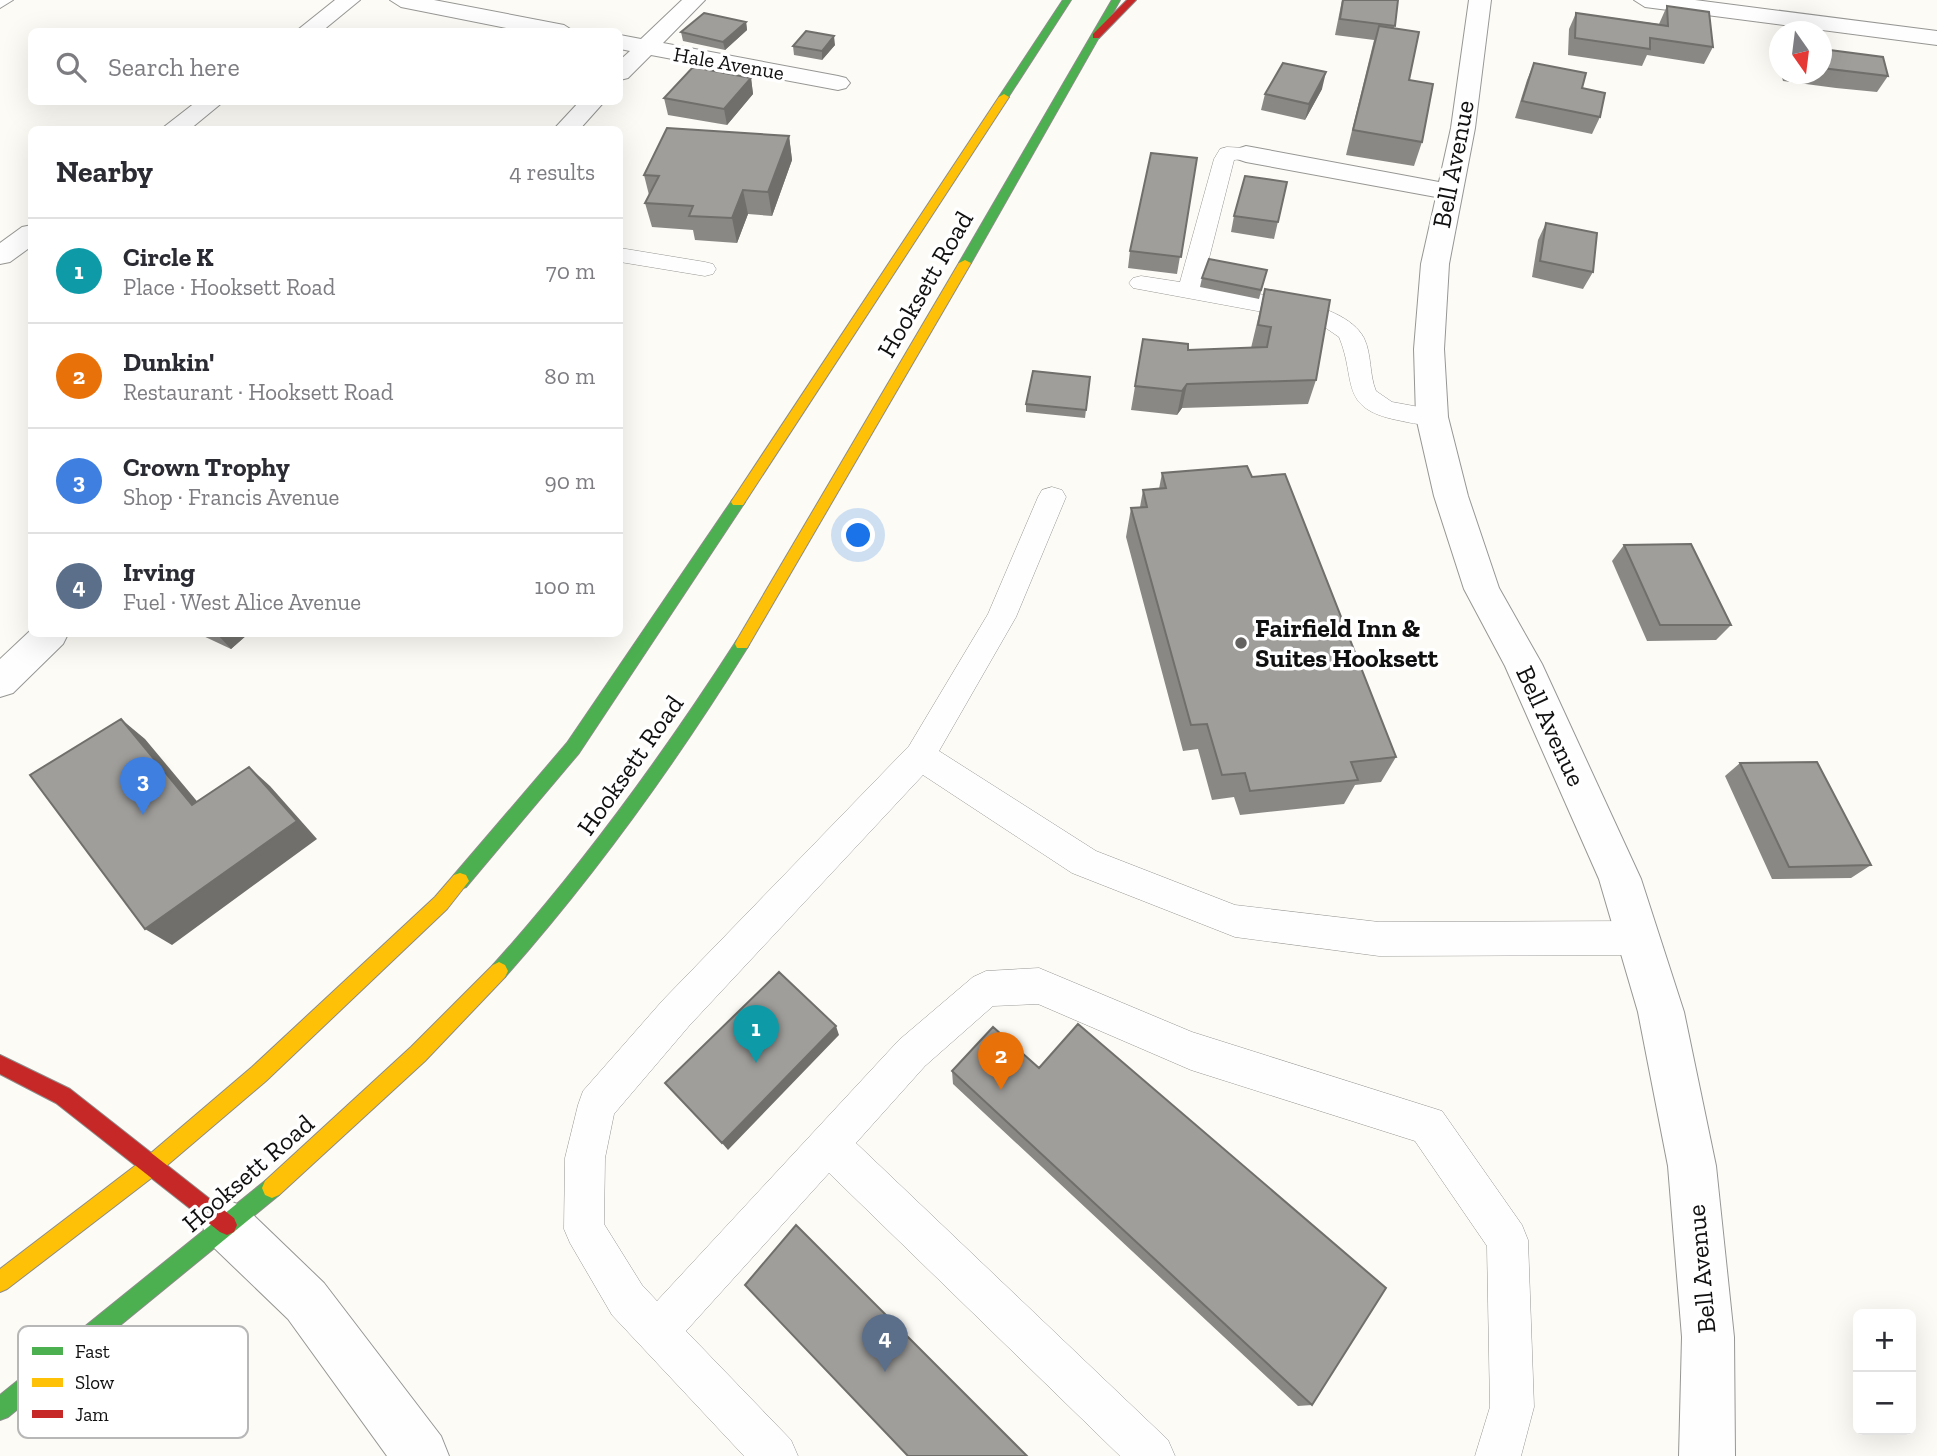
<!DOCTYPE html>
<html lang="en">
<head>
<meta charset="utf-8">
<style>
	:root { --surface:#fff; --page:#f7f7f7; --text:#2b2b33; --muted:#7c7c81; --line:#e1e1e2; --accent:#636260 }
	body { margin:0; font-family:"Zilla Slab",serif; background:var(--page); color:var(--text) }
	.controls { position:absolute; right:21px; bottom:21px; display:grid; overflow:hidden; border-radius:10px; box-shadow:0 7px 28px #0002 }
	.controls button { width:63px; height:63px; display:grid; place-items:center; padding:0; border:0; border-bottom:2px solid var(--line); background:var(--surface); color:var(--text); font:35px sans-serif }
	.compass { position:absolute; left:1769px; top:21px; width:63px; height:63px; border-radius:50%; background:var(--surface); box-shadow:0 7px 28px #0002; rotate:166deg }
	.you { position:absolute; left:859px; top:536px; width:24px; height:24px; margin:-18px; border:5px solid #fff; border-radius:50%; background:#1a73e8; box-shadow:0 0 0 10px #1a73e833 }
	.badge { display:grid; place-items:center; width:46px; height:46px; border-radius:50%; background:var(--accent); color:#fff; font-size:23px; font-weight:700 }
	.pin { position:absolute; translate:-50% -58px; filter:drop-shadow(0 2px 4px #0008) }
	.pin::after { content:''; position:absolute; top:37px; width:24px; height:21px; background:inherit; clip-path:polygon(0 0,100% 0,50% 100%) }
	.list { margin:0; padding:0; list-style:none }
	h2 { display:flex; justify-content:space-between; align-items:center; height:91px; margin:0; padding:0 28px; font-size:30px }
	h2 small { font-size:23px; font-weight:400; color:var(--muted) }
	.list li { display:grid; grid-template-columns:46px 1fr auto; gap:21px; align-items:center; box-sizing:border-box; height:105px; padding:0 28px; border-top:2px solid var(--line) }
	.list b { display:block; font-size:26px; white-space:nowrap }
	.list p { margin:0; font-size:23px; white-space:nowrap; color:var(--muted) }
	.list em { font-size:23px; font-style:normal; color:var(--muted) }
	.icon { flex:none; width:38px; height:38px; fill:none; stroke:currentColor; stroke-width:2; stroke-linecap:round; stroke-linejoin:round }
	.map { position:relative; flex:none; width:1937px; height:1456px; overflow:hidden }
	.search { position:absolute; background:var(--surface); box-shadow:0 7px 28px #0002; left:28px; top:28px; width:595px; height:77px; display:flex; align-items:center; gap:18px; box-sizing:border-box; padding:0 24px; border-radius:10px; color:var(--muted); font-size:26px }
	.panel { position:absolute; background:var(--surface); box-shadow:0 7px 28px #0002; left:28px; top:126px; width:595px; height:511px; border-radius:10px }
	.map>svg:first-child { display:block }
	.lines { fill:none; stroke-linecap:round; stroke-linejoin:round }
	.lane-casing { stroke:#969694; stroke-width:1 }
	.street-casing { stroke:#969694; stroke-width:2 }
	.fast-casing { stroke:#8d8c8a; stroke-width:2 }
	.slow-casing { stroke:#8d8c8a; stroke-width:2 }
	.jam-casing { stroke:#8d8c8a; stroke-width:2 }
	.lane { fill:#fffefe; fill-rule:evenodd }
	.street { fill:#fffefe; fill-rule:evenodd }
	.fast { fill:#4caf50; fill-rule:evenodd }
	.slow { fill:#ffc107; fill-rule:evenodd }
	.jam { fill:#c62828; fill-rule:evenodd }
	.wall { fill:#8a8885 }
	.shaded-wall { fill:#706f6c }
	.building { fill:#a09e9b; stroke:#706f6c; stroke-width:2 }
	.poi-dot { fill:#636260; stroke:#fff; stroke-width:2.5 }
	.labels { text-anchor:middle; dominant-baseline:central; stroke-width:7; stroke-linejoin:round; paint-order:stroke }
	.far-street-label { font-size:21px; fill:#101010; stroke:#fff }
	.street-label { font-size:26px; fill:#101010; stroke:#fff }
	.poi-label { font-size:26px; font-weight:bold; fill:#101010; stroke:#fff; text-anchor:start }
	.key { fill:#fff; stroke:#b7b7b7; stroke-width:2 }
	.key-label { font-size:19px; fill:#101010 }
</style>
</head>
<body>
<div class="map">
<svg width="1937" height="1456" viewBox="0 0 1937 1456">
	<rect width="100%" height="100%" fill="#fcfbf6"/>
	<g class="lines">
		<defs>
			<path id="lane" d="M1227,147L1246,148L1256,154L1253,158L1234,160L1202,286C1245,294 1342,297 1364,338C1372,355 1369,374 1376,391L1392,402L1441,411L1445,417L1441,423C1427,427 1411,423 1397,420C1338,408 1357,380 1339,337L1317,322L1133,288L1129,283L1133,278L1141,276L1180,282L1214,159L1220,149Z
				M620,248L705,262L713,264L716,269L713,274L705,276L620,262Z
				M1052,487L1062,490L1066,497L1016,617L939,751L1096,851L1235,905L1379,922L1638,921L1651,926L1656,938L1651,950L1638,955L1379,956L1235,937L1072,873L923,775L689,1026L614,1114L605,1158L604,1224L642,1285L657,1301L899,1040L973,977L986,971L1039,968L1192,1032L1442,1111L1522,1225L1528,1240L1534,1407L1521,1456H1475L1490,1407L1487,1246L1415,1141L1191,1070L1038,1004L993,1006L925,1066L856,1143L1168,1440L1175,1456H1120L829,1173L686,1331L791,1440L798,1456H744L612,1315L570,1243L564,1229L565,1158L578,1105L583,1091L663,1000L909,746L988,614L1038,497L1042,490Z"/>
			<path id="street" d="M0,0H13L0,8Z
				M335,0H360L321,32H295Z
				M390,0H434L564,25L575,32H527L401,7Z
				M682,0H705L663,43L838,76L846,78L850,83L846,88L838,90L651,55L628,78L620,80V60L630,51L620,49V35L641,39Z
				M1469,0H1491L1475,128L1449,264L1444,349L1448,417L1468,496L1499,588L1542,664L1641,879L1684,1012L1716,1166L1734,1337L1735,1456H1679L1682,1337L1668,1166L1638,1012L1599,879L1505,666L1464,589L1434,496L1416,417L1414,349L1421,264L1436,197L1246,162L1237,159L1233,154L1237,149L1246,146L1439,182L1451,128Z
				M1634,0H1695L1937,31V45L1645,7Z
				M196,102H223L189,130H160Z
				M579,102H604L579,130H553Z
				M32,225V246L10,262L0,264V243L22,227Z
				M32,629V634H68L63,644L13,693L0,697V659Z
				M227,1200L245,1207L324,1283L441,1436L449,1456H387L288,1319L209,1243L202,1225L209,1207Z"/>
			<path id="fast" d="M1063,0H1071L1007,99H1001L999,97Z
				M1112,0H1120L971,263L961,265L959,263Z
				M738,497L743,499L745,502L743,505L579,753L466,887L460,889L454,887L451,881L454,875L567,743L733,499Z
				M742,638L747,640L749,644L747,648C675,764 596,874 505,977L499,980L493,977L490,971L493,965C584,864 663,755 737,640Z
				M272,1178L279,1181L282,1188L279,1195L8,1417L0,1420V1395L265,1181Z"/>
			<path id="slow" d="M1004,94L1009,97L743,505H733L731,502L733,499L999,97Z
				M965,260L971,263L747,648H737L735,644L737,640L959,263Z
				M460,873L466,875L469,881L447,909L266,1081L158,1173L7,1289L0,1292V1269L144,1159L252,1067L435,897L454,875Z
				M499,962L505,965L508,971L505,977L425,1061L279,1195L272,1198L265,1195L262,1188L265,1181L411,1047L493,965Z"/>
			<path id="jam" d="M1127,0H1136L1099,38H1093V34Z
				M0,1055L70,1089L234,1218L237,1225L234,1232L227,1235L220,1232L56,1103L0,1074Z"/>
		</defs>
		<!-- lane casing -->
		<use href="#lane" class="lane-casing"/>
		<!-- street casing -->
		<use href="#street" class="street-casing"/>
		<!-- fast casing -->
		<use href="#fast" class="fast-casing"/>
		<!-- slow casing -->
		<use href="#slow" class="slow-casing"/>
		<!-- jam casing -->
		<use href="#jam" class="jam-casing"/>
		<!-- lane -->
		<use href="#lane" class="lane"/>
		<!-- street -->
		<use href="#street" class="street"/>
		<!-- fast -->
		<use href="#fast" class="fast"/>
		<!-- slow -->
		<use href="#slow" class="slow"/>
		<!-- jam -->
		<use href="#jam" class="jam"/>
	</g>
	<!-- wall -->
	<path class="wall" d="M1342,0H1398L1394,28L1409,80L1422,142L1414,166L1346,155L1374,40L1335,35Z
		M1667,6L1713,47L1704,64L1647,55L1642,66L1568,55L1569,29L1576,13L1659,24Z
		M746,22L747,30L725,50L683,41L681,32Z
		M835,45L822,60L794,55L793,46Z
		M1822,49L1888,76L1877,92L1836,88L1783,81L1781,74H1822Z
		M1534,63L1582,88L1600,117L1592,134L1515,118L1527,80Z
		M751,78L753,94L727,125L668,115L664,98Z
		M1322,89L1305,120L1261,110L1265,94Z
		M789,136L792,160L772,216L748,214L737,243L695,240L693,230L652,227L645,203L649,195L644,175Z
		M1197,158L1177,274L1128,268L1130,251Z
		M1287,182L1274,239L1231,232L1234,216Z
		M1546,223L1593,272L1583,289L1532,277L1538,240Z
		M1267,270L1259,299L1200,287L1202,278Z
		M1265,289L1316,380L1308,404L1182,408L1177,415L1131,410L1143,339L1188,350L1251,348Z
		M1090,377L1085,418L1026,412V404Z
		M1162,473L1252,477L1396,757L1381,782L1355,785L1344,804L1240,815L1234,797L1212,800L1198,749L1183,751L1126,537L1131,508L1140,507L1143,490L1159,489Z
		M1624,545L1731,625L1716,640L1647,641L1612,561Z
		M199,634H248L231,649Z
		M1740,763L1871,865L1851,878L1772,879L1725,776Z
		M952,1071L1312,1405L1298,1406L953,1084Z"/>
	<!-- shaded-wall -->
	<path class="shaded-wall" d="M746,22L747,30L725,50L723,42Z
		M834,36L835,45L822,60V51Z
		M1326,72L1322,89L1305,120L1309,104Z
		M751,78L753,94L727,125L724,109Z
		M789,136L792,160L772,216L768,192Z
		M743,190L748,214L737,243L732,218Z
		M1187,384L1182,408L1177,415L1182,391Z
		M217,634H248L231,649Z
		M121,719L145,739L216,824L192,805Z
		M249,767L270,786L317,839L172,945L145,929Z
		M836,1026L839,1035L728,1150L722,1143Z"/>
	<!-- building -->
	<path class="building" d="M1343,0H1398L1395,26L1340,19Z
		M1667,6L1709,12L1713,47L1650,38V49L1575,38L1576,13L1668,26Z
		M704,13L746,22L723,42L681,32Z
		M1379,26L1419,32L1409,80L1433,84L1422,142L1353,130Z
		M806,31L834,36L822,51L793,46Z
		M1822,49L1883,57L1888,76L1822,68Z
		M1283,63L1326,72L1309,104L1265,94Z
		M1534,63L1586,73L1582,88L1605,93L1600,117L1522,101Z
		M693,67L751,78L724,109L664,98Z
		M667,128L789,136L768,192L743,190L732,218L689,216L693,206L645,203L659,176L644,175Z
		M1151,153L1197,158L1181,257L1130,251Z
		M1245,176L1287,182L1278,222L1234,216Z
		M1546,223L1597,233L1593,272L1540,261Z
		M1209,259L1267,270L1261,290L1202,278Z
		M1265,289L1330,300L1316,380L1187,384L1182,391L1135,386L1143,339L1188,344V350L1267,347L1271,327L1258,325Z
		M1033,371L1090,377L1086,410L1026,404Z
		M1247,466L1252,477L1285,474L1396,757L1351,762L1358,780L1250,791L1245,773L1222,775L1207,724L1191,725L1131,508L1147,507L1143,490L1166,488L1162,473Z
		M1691,544L1731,625H1660L1624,545Z
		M121,719L192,805L249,767L297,821L145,929L30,775Z
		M1817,762L1871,865L1789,867L1740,763Z
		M779,972L836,1026L722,1143L665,1083Z
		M1078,1024L1386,1288L1312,1405L952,1071L993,1027L1039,1068Z
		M796,1225L1027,1456H908L745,1285Z"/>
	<!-- markers -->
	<circle class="poi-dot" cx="1241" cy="643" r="7"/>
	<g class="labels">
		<!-- far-street labels -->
		<g class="far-street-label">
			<text transform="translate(729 63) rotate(10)">Hale Avenue</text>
		</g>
		<!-- street labels -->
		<g class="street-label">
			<text transform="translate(1453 164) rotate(-79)">Bell Avenue</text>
			<text transform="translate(925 284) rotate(-60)">Hooksett Road</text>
			<text transform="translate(1551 726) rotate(65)">Bell Avenue</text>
			<text transform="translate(630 765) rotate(-55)">Hooksett Road</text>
			<text transform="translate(248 1173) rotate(-41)">Hooksett Road</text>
			<text transform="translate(1701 1269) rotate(-95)">Bell Avenue</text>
		</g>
		<!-- poi labels -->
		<g class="poi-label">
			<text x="1255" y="628">Fairfield Inn &amp;<tspan x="1255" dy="30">Suites Hooksett</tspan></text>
		</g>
	</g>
	<!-- legend -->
	<rect x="18" y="1326" width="230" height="112" rx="10" class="key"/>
	<rect x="32" y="1347" width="31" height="8" fill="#4caf50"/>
	<rect x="32" y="1378" width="31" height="9" fill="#ffc107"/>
	<rect x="32" y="1410" width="31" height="8" fill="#c62828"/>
	<g class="key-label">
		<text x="75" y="1358">Fast</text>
		<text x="75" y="1389">Slow</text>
		<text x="75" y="1421">Jam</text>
	</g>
</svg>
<div class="controls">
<button>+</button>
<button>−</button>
</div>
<svg class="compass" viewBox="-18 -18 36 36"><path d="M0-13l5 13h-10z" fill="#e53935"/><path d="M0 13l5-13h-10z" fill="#7c7c81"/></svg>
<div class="you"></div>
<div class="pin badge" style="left:756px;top:1063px;background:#0f9aa8">1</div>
<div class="pin badge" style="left:1001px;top:1090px;background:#e8710a">2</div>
<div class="pin badge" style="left:143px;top:815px;background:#3f7fe0">3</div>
<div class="pin badge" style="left:885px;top:1372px;background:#5c6f8a">4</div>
<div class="search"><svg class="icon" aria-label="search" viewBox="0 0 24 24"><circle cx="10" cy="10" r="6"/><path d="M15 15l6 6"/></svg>Search here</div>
<section class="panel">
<h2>Nearby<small>4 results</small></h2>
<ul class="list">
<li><span class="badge" style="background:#0f9aa8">1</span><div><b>Circle K</b><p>Place · Hooksett Road</p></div><em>70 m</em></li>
<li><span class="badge" style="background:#e8710a">2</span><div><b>Dunkin'</b><p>Restaurant · Hooksett Road</p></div><em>80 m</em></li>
<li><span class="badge" style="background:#3f7fe0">3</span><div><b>Crown Trophy</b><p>Shop · Francis Avenue</p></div><em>90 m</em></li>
<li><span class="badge" style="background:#5c6f8a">4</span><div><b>Irving</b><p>Fuel · West Alice Avenue</p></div><em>100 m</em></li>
</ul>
</section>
</div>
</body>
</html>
